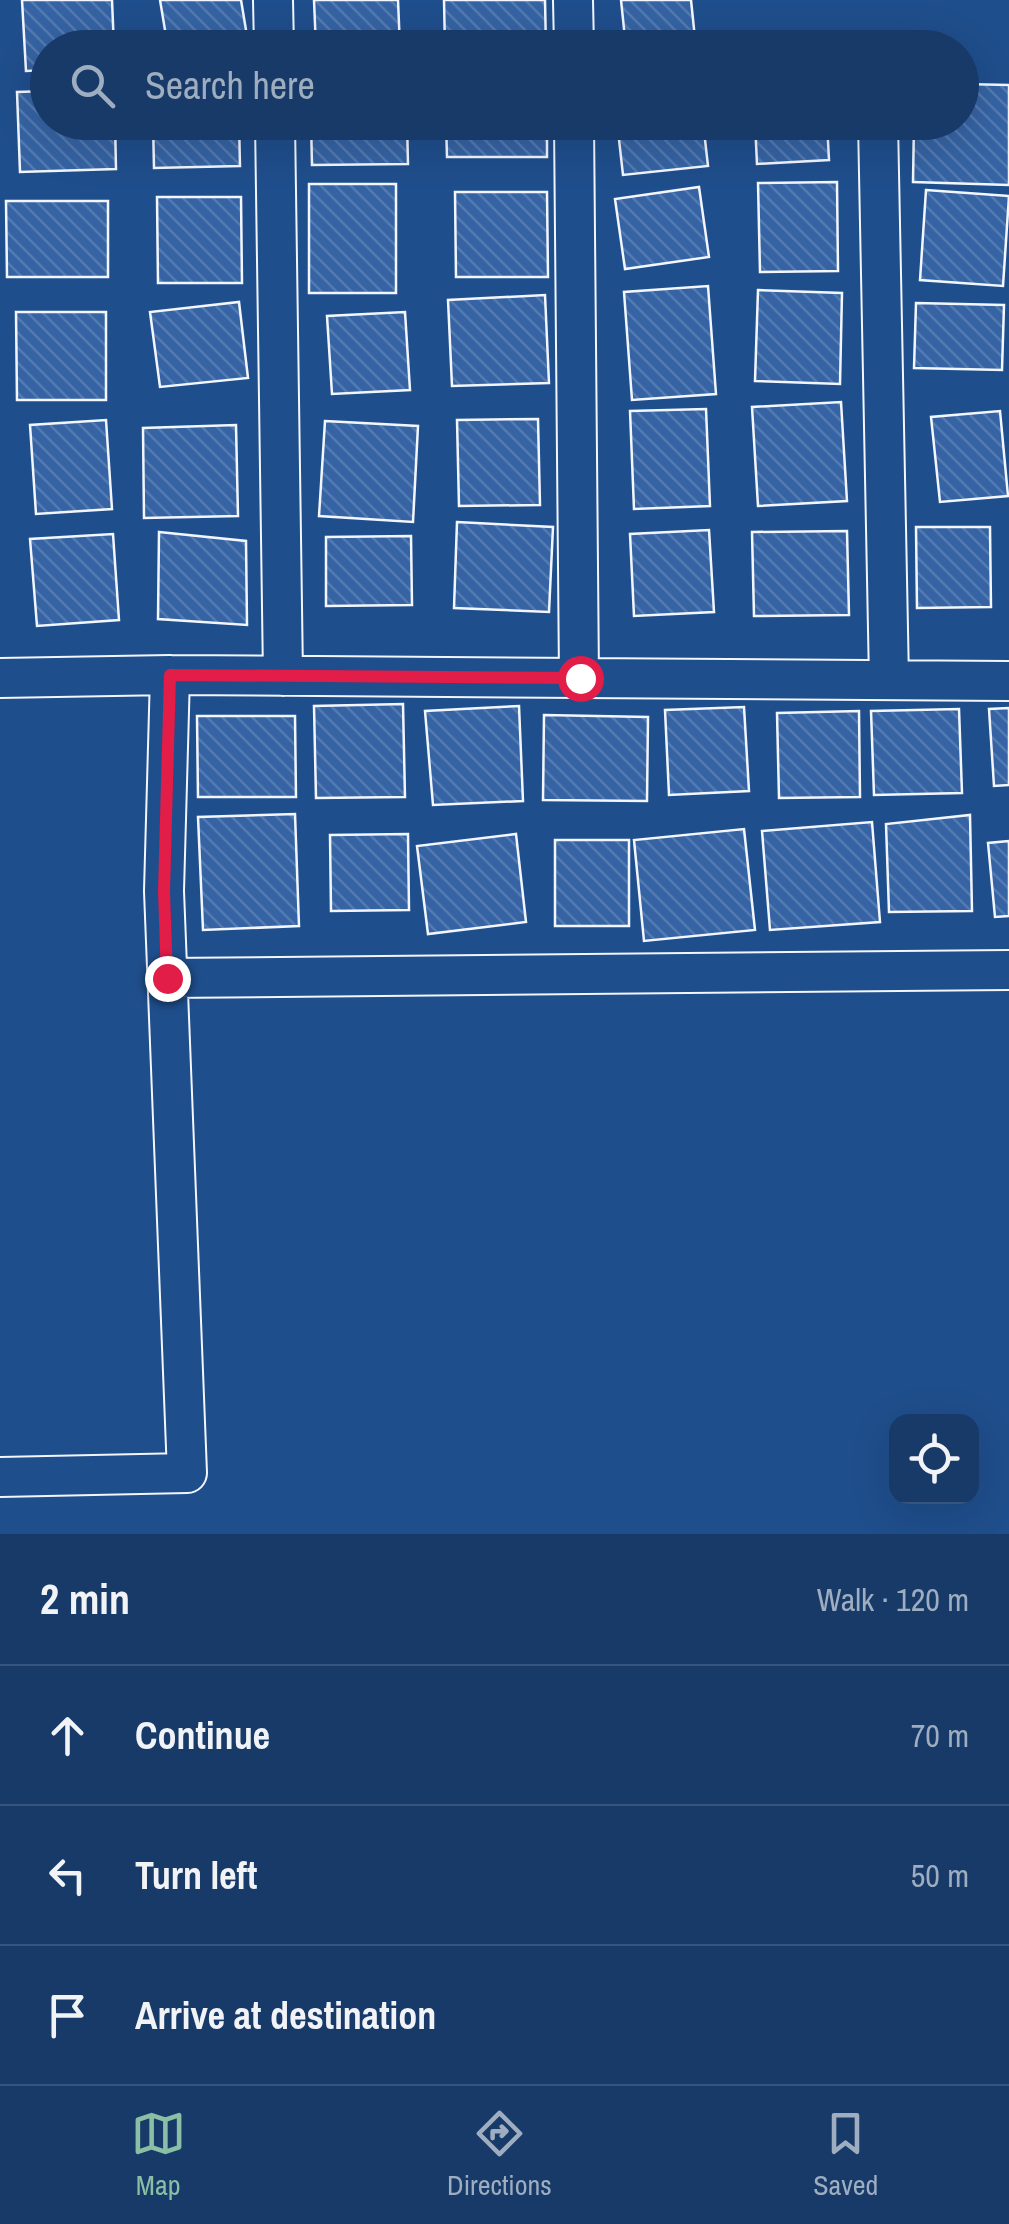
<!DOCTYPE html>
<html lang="en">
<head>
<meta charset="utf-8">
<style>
	:root { --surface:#173a69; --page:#244571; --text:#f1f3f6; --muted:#9eadc0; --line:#36547d; --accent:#8abfa5 }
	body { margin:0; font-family:"Archivo Narrow",sans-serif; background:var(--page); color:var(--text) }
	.controls { position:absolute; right:30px; bottom:30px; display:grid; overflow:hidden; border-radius:20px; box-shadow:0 10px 40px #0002 }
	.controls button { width:90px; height:90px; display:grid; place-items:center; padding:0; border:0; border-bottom:2px solid var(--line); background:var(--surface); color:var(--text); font:50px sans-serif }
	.stop { position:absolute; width:30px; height:30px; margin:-22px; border:8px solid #e11d48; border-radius:50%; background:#fff }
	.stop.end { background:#e11d48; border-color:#fff; box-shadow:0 2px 10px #0008 }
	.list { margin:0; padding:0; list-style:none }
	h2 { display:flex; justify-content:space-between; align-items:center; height:130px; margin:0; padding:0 40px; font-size:42px }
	h2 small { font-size:32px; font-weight:400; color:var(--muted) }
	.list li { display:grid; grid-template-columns:65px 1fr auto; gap:30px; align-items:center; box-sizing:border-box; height:140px; padding:0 40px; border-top:2px solid var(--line) }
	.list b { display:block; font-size:38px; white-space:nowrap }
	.list em { font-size:32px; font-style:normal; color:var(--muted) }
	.icon { flex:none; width:55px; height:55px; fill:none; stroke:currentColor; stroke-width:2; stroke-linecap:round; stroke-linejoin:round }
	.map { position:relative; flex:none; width:1009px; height:1534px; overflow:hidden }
	.search { position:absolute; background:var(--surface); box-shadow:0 10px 40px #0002; left:30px; right:30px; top:30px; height:110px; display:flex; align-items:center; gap:25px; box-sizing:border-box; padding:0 35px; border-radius:55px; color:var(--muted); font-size:38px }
	.sheet { height:550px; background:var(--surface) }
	nav { display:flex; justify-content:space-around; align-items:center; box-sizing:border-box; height:140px; border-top:2px solid var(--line); background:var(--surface); font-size:28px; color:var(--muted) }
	nav a { display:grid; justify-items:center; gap:5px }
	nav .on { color:var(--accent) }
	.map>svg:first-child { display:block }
	.building { fill:url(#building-back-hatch); stroke:#f2f6ff; stroke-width:2.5 }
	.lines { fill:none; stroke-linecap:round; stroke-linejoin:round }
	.street-casing { stroke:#f2f6ff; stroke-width:42 }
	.street { stroke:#1f4e8c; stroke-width:38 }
	.route { stroke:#e11d48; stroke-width:12 }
</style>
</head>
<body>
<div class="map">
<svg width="1009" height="1534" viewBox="0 0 1009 1534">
	<defs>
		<pattern id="building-back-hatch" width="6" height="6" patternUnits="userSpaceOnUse" patternTransform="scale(2.5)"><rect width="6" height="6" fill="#3563a3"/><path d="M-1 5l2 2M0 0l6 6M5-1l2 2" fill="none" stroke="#537ab1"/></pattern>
	</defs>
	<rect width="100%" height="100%" fill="#1f4e8c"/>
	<!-- building -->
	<path class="building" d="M22,0H112L114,48H48V70L26,71Z
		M160,0H241L248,42L213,48H168Z
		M314,0H398L400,48H316Z
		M444,0H545L546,48H445Z
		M621,0H691L696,48H626Z
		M962,84L1009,85V185L913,182L914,122H962Z
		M48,91V122H115L116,169L20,172L17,92Z
		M153,122H239L240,166L154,168Z
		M311,122H407L408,164L312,165Z
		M446,122H547V157H447Z
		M617,122H703L708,166L623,175Z
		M755,122H827L829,160L757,164Z
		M837,182L838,271L760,272L758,183Z
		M309,184H396V293H309Z
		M699,187L709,257L625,269L615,199Z
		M926,190L1009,196L1003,286L920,280Z
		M455,192H547L548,277H456Z
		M157,197H241L242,283H158Z
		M6,201H108V277H7Z
		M708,286L716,394L632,400L624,292Z
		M758,290L842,293L840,384L755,381Z
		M545,295L549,383L452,386L448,300Z
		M239,302L248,378L160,387L150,312Z
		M916,303L1004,305L1002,370L914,368Z
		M16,312H106V400H17Z
		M405,312L410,390L332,394L327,316Z
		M841,402L847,501L758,506L752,407Z
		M706,409L710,506L634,509L630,411Z
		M1000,411L1008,496L940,502L931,417Z
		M538,419L540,505L459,506L457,420Z
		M106,420L112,509L36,514L30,425Z
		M325,421L418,426L413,522L319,516Z
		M236,425L238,516L144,518L143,428Z
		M457,522L553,527L549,612L454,608Z
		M916,527H990L991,607L917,608Z
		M709,530L714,612L634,616L630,534Z
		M847,531L849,615L754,616L752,532Z
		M159,532L246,541L247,625L158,619Z
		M113,534L119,620L37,626L30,539Z
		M411,536L412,605L326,606V537Z
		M403,704L405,797L316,798L314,706Z
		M519,706L523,801L433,805L425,711Z
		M744,707L749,791L669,795L665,710Z
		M1009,708V785L994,786L989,709Z
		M959,709L962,793L874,795L871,711Z
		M859,711L860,797L779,798L777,713Z
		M544,715L648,717L647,801L543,800Z
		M197,716H295L296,797H198Z
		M295,814L299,926L203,930L198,817Z
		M970,815L972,911L889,912L886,824Z
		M872,822L880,922L770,930L762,831Z
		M744,829L755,930L644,941L634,840Z
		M408,834L409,910L331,911L330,835Z
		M516,834L526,922L428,934L417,846Z
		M555,840H629V926H555Z
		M1009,841V916L995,917L988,843Z"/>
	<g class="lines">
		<defs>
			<path id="street" d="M273,0L274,48
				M573,0L574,48
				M275,122L283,676
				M574,122L579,678
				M878,122L889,680
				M0,678L170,675L1009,681
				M167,978L1009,970
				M0,1477L187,1473L164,891L170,675"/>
		</defs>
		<!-- street casing -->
		<use href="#street" class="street-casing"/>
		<!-- street -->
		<use href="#street" class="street"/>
	</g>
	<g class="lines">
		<!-- route -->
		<path class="route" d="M167,978L164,891L170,675L580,678"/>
	</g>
</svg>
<div class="controls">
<button><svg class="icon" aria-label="locate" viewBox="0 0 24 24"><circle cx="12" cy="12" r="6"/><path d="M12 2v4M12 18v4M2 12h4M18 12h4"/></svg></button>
</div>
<div class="stop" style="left:580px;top:678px"></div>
<div class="stop end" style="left:167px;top:978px"></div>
<div class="search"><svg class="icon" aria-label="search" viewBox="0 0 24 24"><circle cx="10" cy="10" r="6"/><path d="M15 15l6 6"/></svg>Search here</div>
</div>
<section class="sheet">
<h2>2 min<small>Walk · 120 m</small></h2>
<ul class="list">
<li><svg class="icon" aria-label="ahead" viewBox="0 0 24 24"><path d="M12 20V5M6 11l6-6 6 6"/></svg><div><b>Continue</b></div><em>70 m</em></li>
<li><svg class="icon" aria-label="left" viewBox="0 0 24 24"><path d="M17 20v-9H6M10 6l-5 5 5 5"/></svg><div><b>Turn left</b></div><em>50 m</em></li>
<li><svg class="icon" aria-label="arrive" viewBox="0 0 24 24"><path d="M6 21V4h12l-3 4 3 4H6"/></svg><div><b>Arrive at destination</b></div></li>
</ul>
</section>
<nav>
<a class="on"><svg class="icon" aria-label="map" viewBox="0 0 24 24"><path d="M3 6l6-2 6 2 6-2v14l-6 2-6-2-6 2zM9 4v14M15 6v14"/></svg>Map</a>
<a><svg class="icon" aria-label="directions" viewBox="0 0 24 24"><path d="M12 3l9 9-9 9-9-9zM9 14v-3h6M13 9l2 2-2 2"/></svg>Directions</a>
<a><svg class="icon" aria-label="saved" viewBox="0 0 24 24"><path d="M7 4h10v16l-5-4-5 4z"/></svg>Saved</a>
</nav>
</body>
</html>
